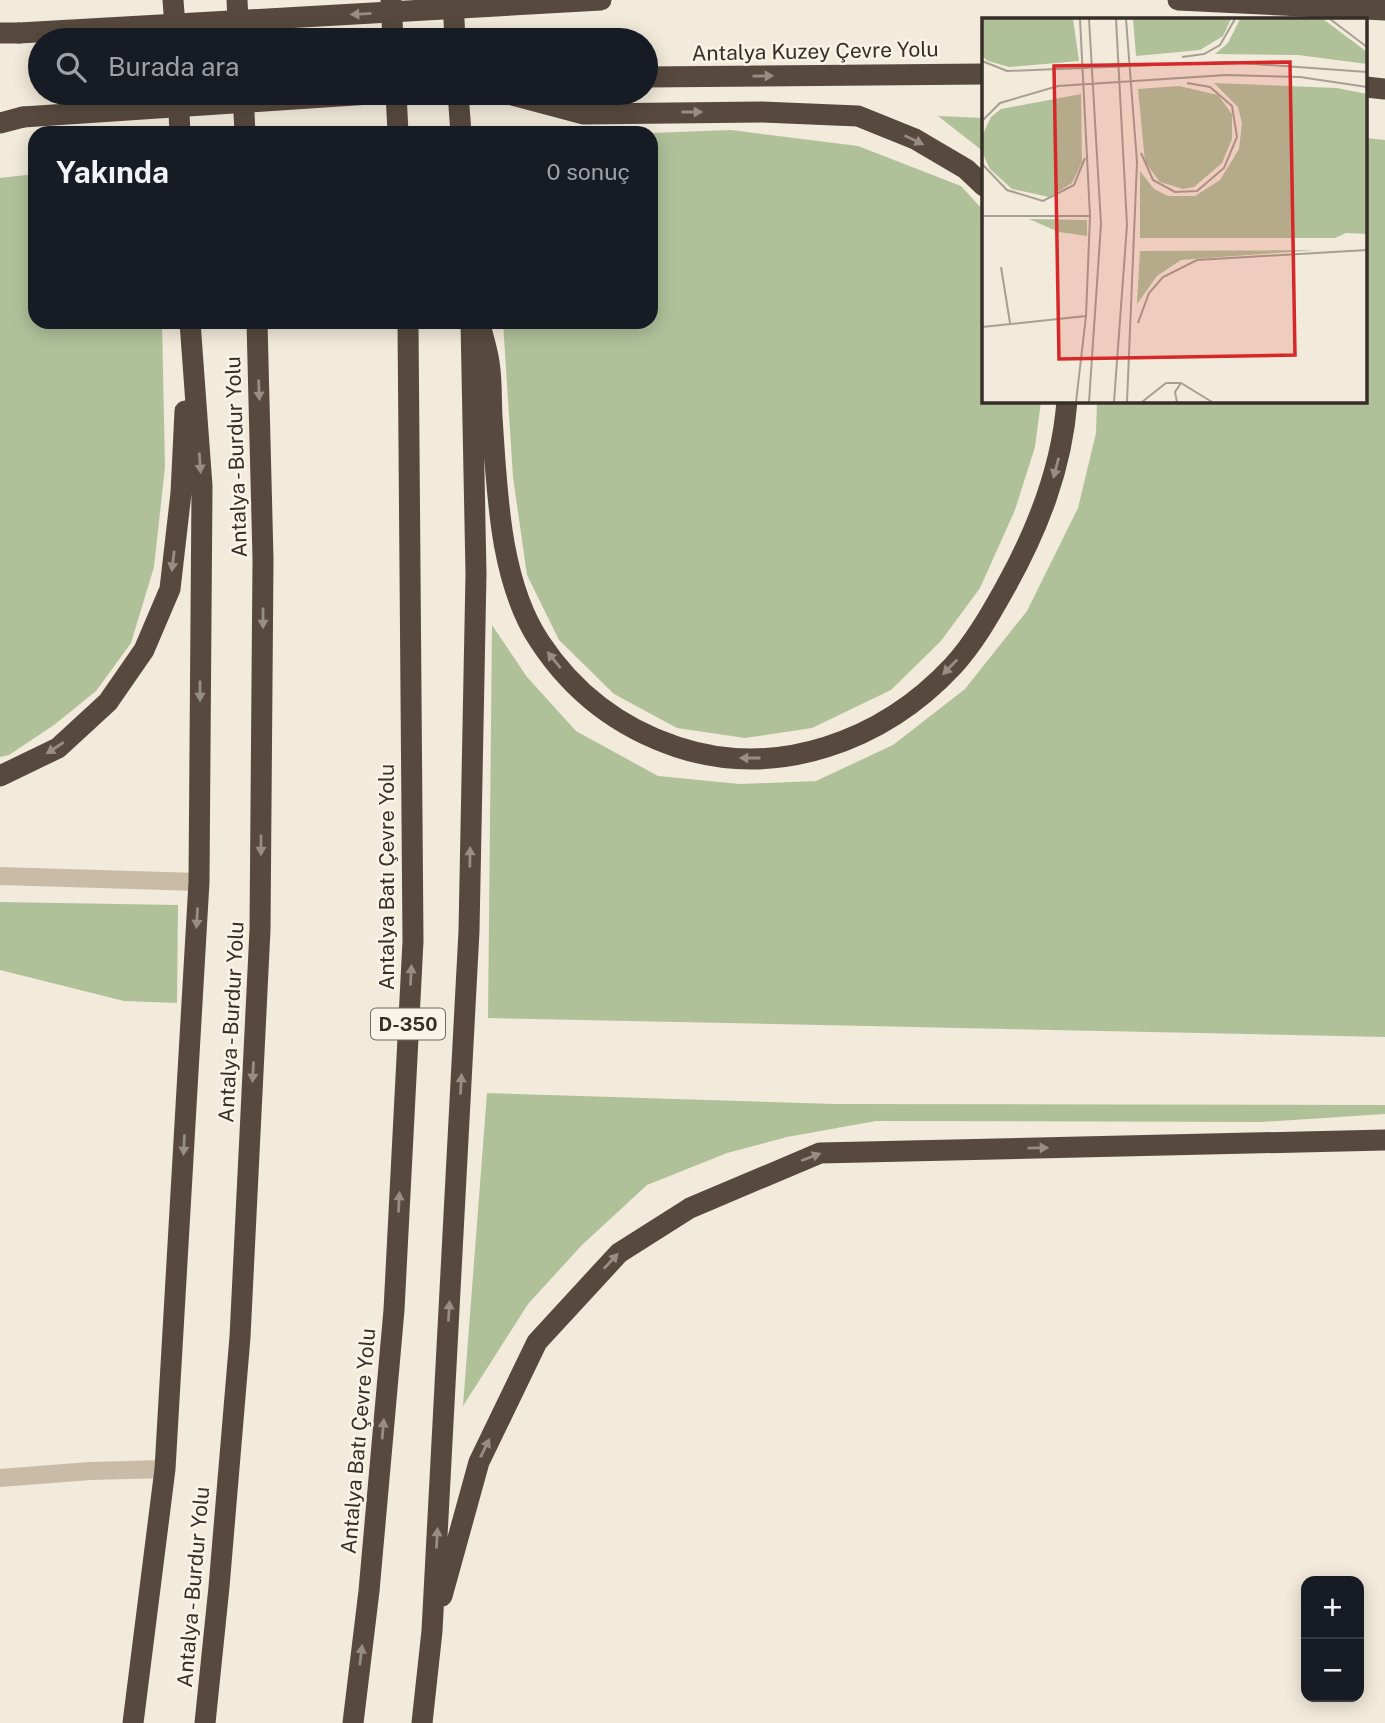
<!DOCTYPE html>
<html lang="tr">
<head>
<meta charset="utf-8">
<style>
	:root { --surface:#171b24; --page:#242831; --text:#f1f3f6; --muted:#9ea1a6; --line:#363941 }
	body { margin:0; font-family:"Public Sans",sans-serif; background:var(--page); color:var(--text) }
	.controls { position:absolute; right:21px; bottom:21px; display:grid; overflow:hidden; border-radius:14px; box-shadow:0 4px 18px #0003 }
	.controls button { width:63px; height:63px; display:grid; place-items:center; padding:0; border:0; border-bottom:2px solid var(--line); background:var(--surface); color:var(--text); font:35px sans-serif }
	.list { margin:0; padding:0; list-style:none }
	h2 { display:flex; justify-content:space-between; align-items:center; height:91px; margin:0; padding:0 28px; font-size:30px }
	h2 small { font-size:23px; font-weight:400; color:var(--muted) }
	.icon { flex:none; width:38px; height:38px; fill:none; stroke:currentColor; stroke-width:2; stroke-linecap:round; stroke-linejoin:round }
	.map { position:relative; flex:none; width:1385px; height:1723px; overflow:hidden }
	.search { position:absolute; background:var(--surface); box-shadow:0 4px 18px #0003; left:28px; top:28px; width:630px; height:77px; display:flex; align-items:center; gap:18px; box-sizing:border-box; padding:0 24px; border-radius:38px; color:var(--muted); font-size:26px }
	.panel { position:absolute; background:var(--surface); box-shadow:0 4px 18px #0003; left:28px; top:126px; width:630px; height:203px; border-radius:21px }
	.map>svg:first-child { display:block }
	.green { fill:#b0c19a }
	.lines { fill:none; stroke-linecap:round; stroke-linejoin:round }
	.minor { stroke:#cabba6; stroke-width:18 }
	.highway { stroke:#57493e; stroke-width:21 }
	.highway-bridge { stroke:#57493e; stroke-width:21 }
	.oneway { fill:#988d82 }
	.labels { text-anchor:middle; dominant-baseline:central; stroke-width:5; stroke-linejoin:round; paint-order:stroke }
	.shield { fill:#faf3e7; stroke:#716961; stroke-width:2 }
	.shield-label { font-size:19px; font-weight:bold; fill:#362e27 }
	.street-label { font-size:21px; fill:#362e27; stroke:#faf3e7 }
	.inset-road { fill:none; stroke:#a79f92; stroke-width:2 }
	.view { fill:#d62828; fill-opacity:0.15; stroke:#d62828; stroke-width:3.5 }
	.inset-edge { fill:none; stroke:#362e27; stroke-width:3.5 }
</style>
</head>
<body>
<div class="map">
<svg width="1385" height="1723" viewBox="0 0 1385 1723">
	<rect width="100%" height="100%" fill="#f2eada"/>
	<!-- green -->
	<path class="green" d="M938,116L984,118V152Z
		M731,130L858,146L961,186L984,211V401H1041L1035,447L1015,510L980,588L941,641L891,690L812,728L745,738L677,728L614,694L559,640L527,575L513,477L503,322H651V133Z
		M1366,138L1385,140V1037L488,1018L492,625L527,677L576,731L658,776L740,784L816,781L893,745L965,689L1027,611L1078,508L1096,433L1097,401H1366Z
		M35,174V322H162L165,467L154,567L131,643L96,691L54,725L9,755L0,757V178Z
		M0,902L178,905L177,1003L124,1001L0,970Z
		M487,1093L836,1104L1385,1105V1114L1261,1122L876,1121L787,1137L727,1153L647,1185L582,1245L528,1304L463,1406Z"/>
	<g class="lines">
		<!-- minor -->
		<path class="minor" d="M0,876L199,882
			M0,1478L90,1471L165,1469"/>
		<!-- highway -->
		<path class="highway" d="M173,0L176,40
			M237,0L239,40
			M391,0L393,40
			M453,0L455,40
			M1178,0L1385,10
			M0,33H19
			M646,77L984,74
			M1366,87L1385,89
			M178,93L180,133
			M243,93L245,133
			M396,93L398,133
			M458,93L461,133
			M505,93L584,114L762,112L858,116L915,139L966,169L984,186
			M0,123L23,117
			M480,324C483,337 487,349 489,362C492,380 491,399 492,417C497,489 499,581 540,642C573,692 620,728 677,747C777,780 883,741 953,666C974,643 990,615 1005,588C1038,529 1062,468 1067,401
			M0,776L58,748L108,702L144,650L170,589L181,493L185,411
			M442,1596L479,1462L537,1342L619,1253L690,1208L820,1153L1385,1140
			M133,1723L165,1469L199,882L202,486L190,322
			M205,1723L219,1587L240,1337L260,930L263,559L257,322
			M353,1723L369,1591L394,1310L413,941L408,322
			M422,1723L432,1631L469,931L476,574L471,322"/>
		<!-- highway-bridge -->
		<path class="highway-bridge" d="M19,33L601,0
			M23,117L385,93"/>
	</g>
	<!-- one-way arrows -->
	<defs><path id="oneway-solid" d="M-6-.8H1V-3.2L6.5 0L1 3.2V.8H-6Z" transform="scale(1.75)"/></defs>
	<g class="oneway">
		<use href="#oneway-solid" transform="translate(361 14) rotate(177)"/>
		<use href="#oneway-solid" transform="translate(763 76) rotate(-1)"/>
		<use href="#oneway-solid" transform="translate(692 112)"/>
		<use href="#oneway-solid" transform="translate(914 140) rotate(26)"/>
		<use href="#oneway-solid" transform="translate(259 390) rotate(88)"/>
		<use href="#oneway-solid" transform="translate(200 463) rotate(86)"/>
		<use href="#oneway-solid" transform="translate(1056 468) rotate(105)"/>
		<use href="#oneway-solid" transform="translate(173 561) rotate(97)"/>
		<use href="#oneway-solid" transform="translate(263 618) rotate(90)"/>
		<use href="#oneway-solid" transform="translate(554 660) rotate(-129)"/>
		<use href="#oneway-solid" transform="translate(950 667) rotate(134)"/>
		<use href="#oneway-solid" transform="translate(200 691) rotate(90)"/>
		<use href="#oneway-solid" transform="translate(55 748) rotate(147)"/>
		<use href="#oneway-solid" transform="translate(750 758) rotate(180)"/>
		<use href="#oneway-solid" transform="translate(261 845) rotate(90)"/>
		<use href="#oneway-solid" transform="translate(470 857) rotate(-89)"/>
		<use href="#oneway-solid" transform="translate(197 918) rotate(93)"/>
		<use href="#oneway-solid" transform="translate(411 975) rotate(-87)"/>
		<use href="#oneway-solid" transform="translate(253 1072) rotate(93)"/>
		<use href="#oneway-solid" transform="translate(461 1084) rotate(-87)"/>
		<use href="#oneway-solid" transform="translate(184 1145) rotate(93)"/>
		<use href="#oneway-solid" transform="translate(1038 1148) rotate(-1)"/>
		<use href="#oneway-solid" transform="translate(811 1157) rotate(-21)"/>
		<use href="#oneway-solid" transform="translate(399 1202) rotate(-87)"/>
		<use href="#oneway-solid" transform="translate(611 1261) rotate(-47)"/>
		<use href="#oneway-solid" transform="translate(449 1311) rotate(-87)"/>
		<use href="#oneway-solid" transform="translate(383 1429) rotate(-85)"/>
		<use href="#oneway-solid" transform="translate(485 1448) rotate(-64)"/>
		<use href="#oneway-solid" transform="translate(437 1538) rotate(-87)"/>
		<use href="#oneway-solid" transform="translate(361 1655) rotate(-83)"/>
	</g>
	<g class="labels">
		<!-- shield labels -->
		<rect class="shield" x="371" y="1008.5" width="74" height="31" rx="5"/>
		<g class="shield-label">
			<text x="408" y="1024">D-350</text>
		</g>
		<!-- street labels -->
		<g class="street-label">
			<text transform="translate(815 51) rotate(-1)">Antalya Kuzey Çevre Yolu</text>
			<text transform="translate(236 457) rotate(-92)">Antalya - Burdur Yolu</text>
			<text transform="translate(386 877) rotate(-90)">Antalya Batı Çevre Yolu</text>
			<text transform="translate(231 1022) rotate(-87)">Antalya - Burdur Yolu</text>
			<text transform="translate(358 1441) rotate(-85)">Antalya Batı Çevre Yolu</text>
			<text transform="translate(193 1587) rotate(-85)">Antalya - Burdur Yolu</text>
		</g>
	</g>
	<!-- overview -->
	<g transform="translate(982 18)">
		<rect width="385" height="385" fill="#f2eada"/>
		<path d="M0,1H91L97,43L27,49L6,43L0,38ZM151,1H249L241,18L218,32L154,38ZM258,1H341L385,34V46L316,37L233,36L246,25ZM232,65L355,70L385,76V216L364,215L353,220H158V153L172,171L186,178H213L238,162L257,131L260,105L256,89ZM197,68L236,77L250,96V121L240,145L212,169L201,171L178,164L163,144L156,71ZM99,76L100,144L90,165L67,179L30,171L8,151L0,134V118L9,99L19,91ZM47,201L105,202V218L77,214ZM334,232L199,242L175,258L155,286L158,233Z" fill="#b0c19a"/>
		<path class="inset-road" d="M144,1L155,144L145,384M348,1L385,29M200,39L222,36L238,27L253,1M0,43L25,53L246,44L385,54M0,103L18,85L76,68L244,57L318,59L385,69M159,135L171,162L193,174L215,173L242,150L255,119L250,88L228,69L205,65M0,146L25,172L61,183L92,167L103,140M0,198H108M19,249L28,305M156,305L167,275L181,259L215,242L385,232M0,309L104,298M94,384L104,298L108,198L98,1M107,384L119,206L107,1M132,384L145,207L134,1M160,384L184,365H199L230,384M195,384L193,374L199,365"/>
		<path class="view" d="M308,44L313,337L77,341L72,48Z"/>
		<rect width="385" height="385" class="inset-edge"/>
	</g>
</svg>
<div class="controls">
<button>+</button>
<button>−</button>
</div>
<div class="search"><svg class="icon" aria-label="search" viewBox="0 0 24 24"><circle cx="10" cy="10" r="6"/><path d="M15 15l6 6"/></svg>Burada ara</div>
<section class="panel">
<h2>Yakında<small>0 sonuç</small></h2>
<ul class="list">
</ul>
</section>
</div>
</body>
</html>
